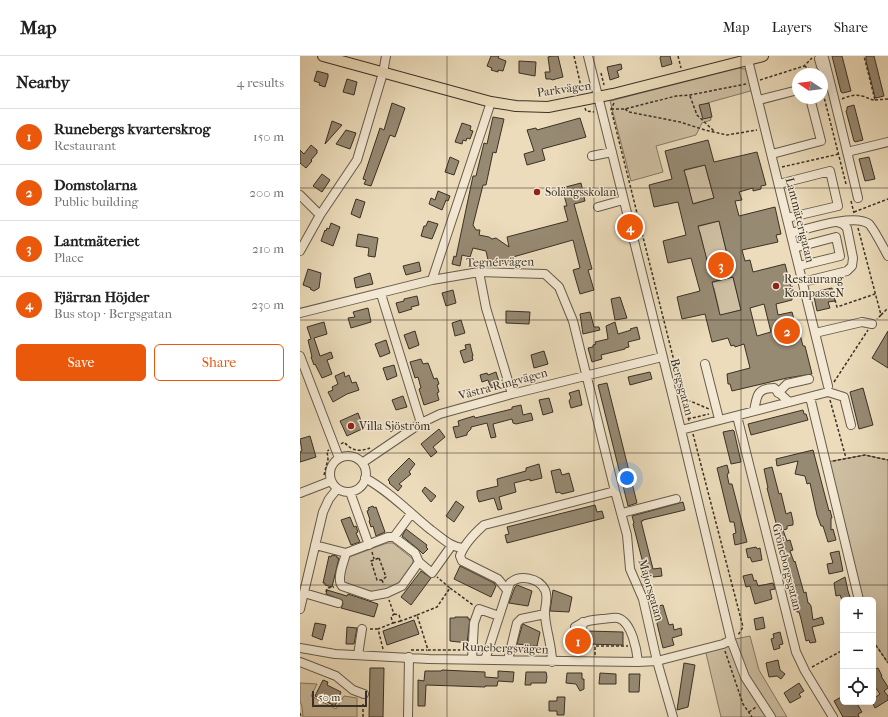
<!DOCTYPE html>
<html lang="en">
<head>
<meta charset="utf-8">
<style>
	:root { --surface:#fff; --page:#f6f6f6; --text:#222; --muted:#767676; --line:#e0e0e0; --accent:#ea580c }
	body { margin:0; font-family:"IM FELL French Canon",serif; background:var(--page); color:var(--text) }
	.controls { position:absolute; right:12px; bottom:12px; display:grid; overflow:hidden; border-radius:6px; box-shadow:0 4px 16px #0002 }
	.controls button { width:36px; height:36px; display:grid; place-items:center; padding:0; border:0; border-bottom:1px solid var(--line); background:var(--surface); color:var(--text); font:20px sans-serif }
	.compass { position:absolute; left:492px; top:12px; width:36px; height:36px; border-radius:50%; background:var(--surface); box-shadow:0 4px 16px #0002; rotate:283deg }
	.scale { position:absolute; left:12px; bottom:10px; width:55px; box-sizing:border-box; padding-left:4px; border:2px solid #3a3126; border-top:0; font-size:11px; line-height:14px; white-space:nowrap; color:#3a3126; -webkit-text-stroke:3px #f3e8d3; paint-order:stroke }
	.you { position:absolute; left:327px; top:422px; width:14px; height:14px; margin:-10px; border:3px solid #fff; border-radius:50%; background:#1a73e8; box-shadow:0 0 0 6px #1a73e833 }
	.badge { display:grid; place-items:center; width:26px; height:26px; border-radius:50%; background:var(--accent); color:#fff; font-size:13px; font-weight:700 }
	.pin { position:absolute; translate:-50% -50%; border:2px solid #fff; box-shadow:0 1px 4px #0006 }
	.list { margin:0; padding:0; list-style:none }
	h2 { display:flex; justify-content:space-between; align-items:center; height:52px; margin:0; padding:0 16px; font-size:17px }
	h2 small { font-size:13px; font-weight:400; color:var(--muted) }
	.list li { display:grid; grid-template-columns:26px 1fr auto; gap:12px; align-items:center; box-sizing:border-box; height:56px; padding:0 16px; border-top:1px solid var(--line) }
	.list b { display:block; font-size:15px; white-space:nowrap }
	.list p { margin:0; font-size:13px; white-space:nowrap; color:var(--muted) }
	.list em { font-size:13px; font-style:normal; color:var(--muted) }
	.actions { display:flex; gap:8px; padding:12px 16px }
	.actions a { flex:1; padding:9px 0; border:1px solid var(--accent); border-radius:6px; text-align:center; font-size:14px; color:var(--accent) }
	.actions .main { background:var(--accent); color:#fff }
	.icon { flex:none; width:22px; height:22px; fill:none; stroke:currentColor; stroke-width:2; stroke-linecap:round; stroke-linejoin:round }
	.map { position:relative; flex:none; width:588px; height:661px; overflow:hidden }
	header { display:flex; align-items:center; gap:24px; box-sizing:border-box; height:56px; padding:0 20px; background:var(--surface); border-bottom:1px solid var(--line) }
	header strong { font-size:19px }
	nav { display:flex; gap:22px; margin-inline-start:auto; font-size:14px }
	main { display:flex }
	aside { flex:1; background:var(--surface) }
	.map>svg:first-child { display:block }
	.green { fill:#cebfa2; stroke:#847864 }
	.building { fill:#978a73; stroke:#3a3126; fill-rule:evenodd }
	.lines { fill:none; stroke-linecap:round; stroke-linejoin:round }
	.minor-casing { stroke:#665c4b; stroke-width:10 }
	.major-casing { stroke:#3a3126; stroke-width:12 }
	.path { stroke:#3a3126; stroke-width:1.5; stroke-dasharray:3 2; stroke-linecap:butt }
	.minor { stroke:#f3e8d3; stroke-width:8 }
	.major { stroke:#ecdcbb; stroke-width:10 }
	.grid { fill:none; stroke:#3a3126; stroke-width:1; stroke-opacity:0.55 }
	.poi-dot { fill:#8f2418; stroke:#f3e8d3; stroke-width:1.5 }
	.labels { text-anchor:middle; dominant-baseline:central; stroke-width:3; stroke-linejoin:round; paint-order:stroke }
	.street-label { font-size:12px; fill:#3a3126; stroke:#f3e8d3 }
	.poi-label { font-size:12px; fill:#3a3126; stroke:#f3e8d3; text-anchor:start }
</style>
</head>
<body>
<header>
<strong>Map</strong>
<nav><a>Map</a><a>Layers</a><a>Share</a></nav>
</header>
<main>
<aside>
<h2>Nearby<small>4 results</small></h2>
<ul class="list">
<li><span class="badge">1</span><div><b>Runebergs kvarterskrog</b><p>Restaurant</p></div><em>150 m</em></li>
<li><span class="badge">2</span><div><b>Domstolarna</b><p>Public building</p></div><em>200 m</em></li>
<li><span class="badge">3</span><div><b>Lantmäteriet</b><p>Place</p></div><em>210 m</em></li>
<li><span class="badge">4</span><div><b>Fjärran Höjder</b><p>Bus stop · Bergsgatan</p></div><em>230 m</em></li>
</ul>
<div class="actions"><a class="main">Save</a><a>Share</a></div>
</aside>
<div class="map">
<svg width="588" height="661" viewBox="0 0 588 661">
	<rect width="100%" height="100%" fill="#ecdcbb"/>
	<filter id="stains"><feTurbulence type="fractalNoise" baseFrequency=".005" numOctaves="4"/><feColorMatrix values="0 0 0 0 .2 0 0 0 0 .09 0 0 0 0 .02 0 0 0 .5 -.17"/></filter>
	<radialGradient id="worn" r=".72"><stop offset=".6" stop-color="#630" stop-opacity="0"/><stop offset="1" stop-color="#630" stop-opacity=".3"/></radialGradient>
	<!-- green -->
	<path class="green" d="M439,12L445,13L454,34L407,47L411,64L402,67L396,79L356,90L363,116L331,125L310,45Z
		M405,109L414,142L387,149L391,142L386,120L379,116Z
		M419,165L427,198L401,205L405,198L400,176L393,172Z
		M433,221L441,254L415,261L419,254L414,232L407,228Z
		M565,399L588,404V607L573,585V544H559L527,406Z
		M87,487H93L113,503V508L98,529L77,537L72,536L45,528L43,525V522L49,501Z
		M450,580L459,614L487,661H421L405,593L420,586Z
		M0,627L17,628L11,640L36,653L44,640L57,642V661H3L2,651L0,645Z"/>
	<!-- building -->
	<path class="building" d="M191,0H199L198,2L206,5L203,15L198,14V16L191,14L192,12L187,10Z
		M252,0H258L263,21L252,24L251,23H246L245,16H250L248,1Z
		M361,0H370L372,8L362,11L360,2Z
		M532,0H542L551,35L543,37L541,36Z
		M566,0H574L584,40L576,42L575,41L566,5Z
		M219,5L236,6L235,20L219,17Z
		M321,8L322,13L317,15L319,21L310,24L307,11Z
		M17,15L28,18V21L25,31L19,29L20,27L14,25Z
		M47,23L57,26L54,39L43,36Z
		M92,47L105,52L95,81L90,79L71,130L64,128L66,124L63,123L80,72L84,74Z
		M409,47L412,61L403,63L399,49Z
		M554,49L563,84L555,86L554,85L546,55L547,54V51Z
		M193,61L204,63L196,97L193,96L186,129H183L173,169L176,174H180L179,179L189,181L192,183L196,182L209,191L207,181L268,165L264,150H267L262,132L281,127L285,145L274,148L292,213L288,214L294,234L280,238L273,214L280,212L273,184L213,201L206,208L188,204L186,195L173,192L170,201L162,199L160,210L152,208L154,200L156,201L173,120H176L184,87L187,88Z
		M280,62L286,81L242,93L245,104L227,109L224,98L234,95L227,74L236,72L237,74Z
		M32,65L42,69L25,88Z
		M162,67L171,70L170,74L173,75L170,83L167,82L166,85L163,84L162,88L155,86Z
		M46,74L56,77L50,93L36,88Z
		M408,84L414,106L457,96L466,129L461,130V133L453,135V132L439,136L442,144L435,145L439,160L475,151L481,178L476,179L478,186L442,194L445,205L450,204L453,216L485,208L491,231L492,230L494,239L492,242V244L476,248L478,259L492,256L496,271H498L503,290H505L512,318L487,322L432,335L430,328H428L427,318L450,312L444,288L435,291L434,289L431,290L428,282L412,286L405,258L382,263L377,241L400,235L391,202L368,207L363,185L386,179L378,146L354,151L349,129L372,123L365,95ZM405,109L414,142L393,148L384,114ZM419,165L427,198L407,204L398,170ZM433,221L441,254L420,259L412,226ZM464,248L471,276L457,280L450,252Z
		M11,89L17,94V97L11,104L12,105L6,112L0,107V94L4,98Z
		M150,101L159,105L154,119L145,116Z
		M569,101L575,123L565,125L559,103Z
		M22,118L30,124L22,136L13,130Z
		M138,135L150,140L148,145L146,144L142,154L129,148L131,142L135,144Z
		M56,143L65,146L60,162L51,158Z
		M128,165L138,168L132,183L121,180L124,170H126Z
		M31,167L40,171L33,190L21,185L25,174L26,175L27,172L29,173Z
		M58,178L78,182L75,201L68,200L69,192L56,190Z
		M119,206L121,215L106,219L103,210Z
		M8,213L21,217L19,232L14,235L10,233L11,232L3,229Z
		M70,217L73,228L56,232L54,222Z
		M532,232L535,245L528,246L530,252L517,255L513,236Z
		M153,234L156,247L146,250L142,237Z
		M117,240L119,249L111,251L112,253L99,257L96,247L104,245V243Z
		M320,241L327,262L315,264L311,243Z
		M68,252L71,266L51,272L48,262L55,261L53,256Z
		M206,255L230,256L229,268L206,267Z
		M290,256L294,271H299L300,274L283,278L280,258Z
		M161,264L165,277L155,280L152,267Z
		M24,266L27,278L14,282L20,300L31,296L33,302L27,304L32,318L22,322L15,308L14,309L11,301H12L8,284L11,283L7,271Z
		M315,266L318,278L331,274L330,273L337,271L340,283L328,286L329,291L325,292V293L301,299L302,303L292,306L288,292L293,291V289L296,288L295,286L308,283L306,270Z
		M115,275L119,289L109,293L104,279Z
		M588,275V312L572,302Z
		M86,284L90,297L80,301L75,288Z
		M170,288L173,300H172L173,304L164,307L160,295L166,293L165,289Z
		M244,295L248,308L234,312L231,299Z
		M121,303L123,308L128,307L134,323L137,322L139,328L137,329L139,336L137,337L139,344L124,349L119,333L121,332L118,321L115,322L110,306Z
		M94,309L97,320L87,324L83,312Z
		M44,316L45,321L49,319L52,327L56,326L59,334L47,338L33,346L28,336L33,334L32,331L38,328L35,320Z
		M196,316L200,329L191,332L188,324L182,326L180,319L187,317L188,319Z
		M350,316L352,323L330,329L328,321Z
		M307,327L337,447L328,450L298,329Z
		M563,332L573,369L559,373L550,336Z
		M279,334L282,349L271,352L269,345L271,342L269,337Z
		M103,340L107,351L96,354L92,344Z
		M249,342L253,356L243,359L239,344Z
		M221,349L223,359L231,357L233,364L216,368L213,367L212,363L193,368L196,381L191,382L187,367L171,371V373L167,377V379L156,382L153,371L159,370L158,365L174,360L175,362L212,353V351Z
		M503,354L504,358H506L508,364L451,379L448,368Z
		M58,357L61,365L59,366L62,373L47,380L40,365Z
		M139,373L145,381L133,391L137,396L131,401L121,388Z
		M433,374L434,375L441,406L431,408L423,376Z
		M10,380L16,401L0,406V396L2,395L0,383Z
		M513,394L529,455L530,454L532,462H531V474L533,473L536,484L528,486L523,470H521L517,459L510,427L507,428L505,420L495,418L498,405L477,410L476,403Z
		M109,402L115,408L109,416L111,418L99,428L102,430L98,435L89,427L90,426L88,424L91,420Z
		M239,408L242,422L230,425V423L214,427L216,436L199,441L202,453L198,454L194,442L179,446L177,440V435L198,430L197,423L226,415V412Z
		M427,409L429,417L427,418L429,428H432L447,486L435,489L433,478L436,477L434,466H430L417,412Z
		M472,411L479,438L481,437L486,458L491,456L493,465V469L487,470V473L483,474L487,485L490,484L493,494L490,495L494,506L495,505L504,537L506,536L508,547H509L511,550L513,564L522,561L524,568L512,571L516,586L510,587L509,584L506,585L501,563L499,556H497L495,548L493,549L491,542H494L492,533H493L467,432H468L464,413Z
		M260,413L262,419L269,417L274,435L262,438L259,436L256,437L251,415Z
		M125,431L136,440L131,446L122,435Z
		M156,445L164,451L154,466L146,460Z
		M383,446L385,454L343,464V465H341L353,513L361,512L362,520L353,521L352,518L346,519L333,468L334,467L332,460Z
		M295,449L297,456L302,455L304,462L207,487L205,479L209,478L207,471Z
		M73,450L74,452L76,451L85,476L76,480L73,470L71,471L69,465L70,464L67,455L69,454L68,452Z
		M50,461L54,471L56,470L58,476L56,477L60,486L51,489L41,464Z
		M106,473L127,489L126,491L128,493L123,498L118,493L102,480Z
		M456,491L457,493L460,492L462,504L452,506L450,501L448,502L446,493Z
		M539,495L543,515L529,518L527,508L533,507L530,497Z
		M32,499L37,500V502H39L32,531L25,529V527H23L29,500L31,501Z
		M160,510L194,527L196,530L191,541L154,523Z
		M121,515L131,522L111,549L101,541Z
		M452,518L454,525L456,524L458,530L473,527L475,533L470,534L472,543L455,548L450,530L446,531L443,520Z
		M545,521L548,535L551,544H542L540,539L536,540L534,527Z
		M217,529L232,535L228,550L209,547L215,531Z
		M27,534L47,540L48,538L78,548L74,561L41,552L43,548L42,544L26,538Z
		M253,534L272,541L269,556L250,555Z
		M363,549L369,569L373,568L374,574L381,572L382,579L372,582L374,589L363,592L353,551Z
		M155,561H168V563H170L167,587L150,585V562H155Z
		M463,561L465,572L456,574L454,563Z
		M114,564L119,578L87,589L83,575Z
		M15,567L26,569L22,584L12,580Z
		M223,568L240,576L237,590L217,588L222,570Z
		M47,571L57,572L54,588H46Z
		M287,575L323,576V589L287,588V593L267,591V581L274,579L279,581L287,580Z
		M480,576L483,588L479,589L480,592L474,594L471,583L474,582L473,578Z
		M478,604L480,614L485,618L481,623L477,620L469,621L466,607Z
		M384,607L395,609L388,651L377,654Z
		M70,612H84L83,661H69Z
		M578,612L582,620H581L588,631V632L584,635L588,640V644L575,652L573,648V643L580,638L573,628V614Z
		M142,614L185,616V621L198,622V615L214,616L213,626L198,625L197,630H185V631L126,629L125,650H118V624L124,625L125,615H141Z
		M226,616H246L247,621L246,627H231V629H225Z
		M267,617H282V623H284V633L280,635L276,628L266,627Z
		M300,617L316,618V628H299Z
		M329,618H340L339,636H329Z
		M23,624L28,626L27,629L41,636L35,650L15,640Z
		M499,627L504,635L499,638L501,641L490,647L484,637Z
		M543,640V646H556L562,656L558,658L559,661H543L534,645Z
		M257,641H265L264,659H257V655H249V645H257Z"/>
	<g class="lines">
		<defs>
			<path id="minor" d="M288,0L381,374L431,584L445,621L471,661
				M448,4L528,330
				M528,18L521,10L519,3L524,2C536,49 547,95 558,142
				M459,44L498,34
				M547,96L588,86
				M472,98L521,85L510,42
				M292,100L312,96
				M479,128L530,115L538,150L487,162
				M0,139L20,159
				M298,151L323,144
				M491,177C507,173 555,157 569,168C574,173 584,193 588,200
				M494,192L536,181L540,200L499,210
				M0,195L20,159L57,104L83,17L86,0
				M179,216L186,252L212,338
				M132,224L191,46
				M503,226L547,215L552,210L553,202L547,172L543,168L537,166
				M81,238L121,367
				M0,257L132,224L179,216L245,218L259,231L273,265L315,435L327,479L330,513L343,543L357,605L373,661
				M515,277L562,266L572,268
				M0,300L39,402
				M405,308L419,363
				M478,337L487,328L509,323
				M510,341L559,544
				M454,355C457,341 456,332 474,332L489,346
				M437,360L496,596L505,615L533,661
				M381,374L528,336L544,341L551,369
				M30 418a18 18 0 1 1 36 0a18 18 0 1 1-36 0Z
				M62,407L121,367L140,358L212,338L362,301
				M65,422C89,435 110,457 131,474C141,481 150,491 163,492
				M50,436L69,489
				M0,437L31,425
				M322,457L376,443
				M88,481H94L115,497L119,506L102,530L87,537L71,540L42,530C36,523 44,506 46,497Z
				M94,481L111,458
				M15,489L46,497
				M119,506L132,517L152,489
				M207,534L198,523L162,505L160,500C164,488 175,477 184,469L315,435
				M4,537L38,547
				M0,553L23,456L29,443L37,433
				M283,566L282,574L279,576L276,574L275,571C284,565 291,564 302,563C307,563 313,561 318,562C332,566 337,595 338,606
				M0,592L35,598L129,603L338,606L357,605L423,588L431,584
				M58,599L62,573
				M172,603L174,567L179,553L199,560
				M185,604L210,527C220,518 239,522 245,534C249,542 244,551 245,559C246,575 252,589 252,606
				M208,604L217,567L221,563L245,558
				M0,606L36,620L53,634L64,638
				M108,661L109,601"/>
			<path id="major" d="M23,0L191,46L216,50L248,51L313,38L463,0"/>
		</defs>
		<!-- minor casing -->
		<use href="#minor" class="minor-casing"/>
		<!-- major casing -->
		<use href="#major" class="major-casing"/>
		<!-- path -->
		<path class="path" d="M274,0L282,35
			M378,0L381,12
			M504,10L512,14L516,18
			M301,17L304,29
			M460,24L504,10L512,2
			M522,33L546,128
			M390,40L397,59L415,76
			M542,43C548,40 556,38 562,40C567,41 570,44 575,44L564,0
			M575,44L588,43
			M314,47L311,53L389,365
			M285,52L286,55L294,56
			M311,53H325L376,40L390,39L446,28
			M325,53L329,56L380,66L405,74L427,79L457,74
			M482,111L539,98
			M551,145L554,157
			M554,156L588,143
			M558,172L581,259L577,263
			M513,239L532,234L537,251L575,238
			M581,259L588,252
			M534,326L568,274
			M383,342L409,353
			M530,344L546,402
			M388,363L409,358
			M393,378L443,571L438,579
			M41,388L44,386C52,395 59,396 70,392
			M533,405L565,399L588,404
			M24,419L28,403L27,395L29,394
			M57,437L66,432
			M72,496L74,503
			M79,502L86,521L82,524H77L71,505Z
			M82,524L84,529
			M150,532L173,549
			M26,536L27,532L34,531
			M94,558L99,559L101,565L117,559L128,594H166
			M117,559L137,551L150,532L137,521
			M93,567L101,565
			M70,573H78
			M573,585L588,607
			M83,593L78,573L93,567L91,561L94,558L89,544
			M111,594H127
			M425,595L443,648L452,661
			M295,599V590H328
			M512,611L543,594
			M449,656L456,651
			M0,657L1,661
			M63,661V646"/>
		<!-- minor -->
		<use href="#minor" class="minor"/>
		<!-- major -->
		<use href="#major" class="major"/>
	</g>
	<!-- grid -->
	<path class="grid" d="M147,0V661M294,0V661M441,0V661M0,132H588M0,264H588M0,397H588M0,529H588"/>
	<!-- markers -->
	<g class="poi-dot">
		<circle cx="237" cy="136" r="4"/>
		<circle cx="476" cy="230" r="4"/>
		<circle cx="51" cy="370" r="4"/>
	</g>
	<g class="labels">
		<!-- street labels -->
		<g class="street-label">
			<text transform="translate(264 33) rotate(-8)">Parkvägen</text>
			<text transform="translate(500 164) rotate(76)">Lantmäterigatan</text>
			<text transform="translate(200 206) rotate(-1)">Tegnérvägen</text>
			<text transform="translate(203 328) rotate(-15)">Västra Ringvägen</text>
			<text transform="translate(382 331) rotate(75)">Bergsgatan</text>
			<text transform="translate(487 511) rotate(76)">Gröneborgsgatan</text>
			<text transform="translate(351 534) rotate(74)">Majorsgatan</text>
			<text transform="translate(205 592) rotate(2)">Runebergsvägen</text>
		</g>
		<!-- poi labels -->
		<g class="poi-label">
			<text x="245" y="136">Solängsskolan</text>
			<text x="484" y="223">Restaurang<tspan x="484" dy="14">KompasseN</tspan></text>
			<text x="59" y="370">Villa Sjöström</text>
		</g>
	</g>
	<rect width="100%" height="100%" filter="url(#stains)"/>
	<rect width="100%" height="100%" fill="url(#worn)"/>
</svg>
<div class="controls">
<button>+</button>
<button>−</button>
<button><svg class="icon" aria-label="locate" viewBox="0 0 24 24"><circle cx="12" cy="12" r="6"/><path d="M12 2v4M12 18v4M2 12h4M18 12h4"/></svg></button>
</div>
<svg class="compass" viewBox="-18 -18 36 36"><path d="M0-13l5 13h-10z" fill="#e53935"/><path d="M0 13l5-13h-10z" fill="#767676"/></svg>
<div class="scale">50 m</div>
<div class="you"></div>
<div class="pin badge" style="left:278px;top:585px">1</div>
<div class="pin badge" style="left:487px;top:275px">2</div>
<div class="pin badge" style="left:421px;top:209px">3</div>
<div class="pin badge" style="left:330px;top:171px">4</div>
</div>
</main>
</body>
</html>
